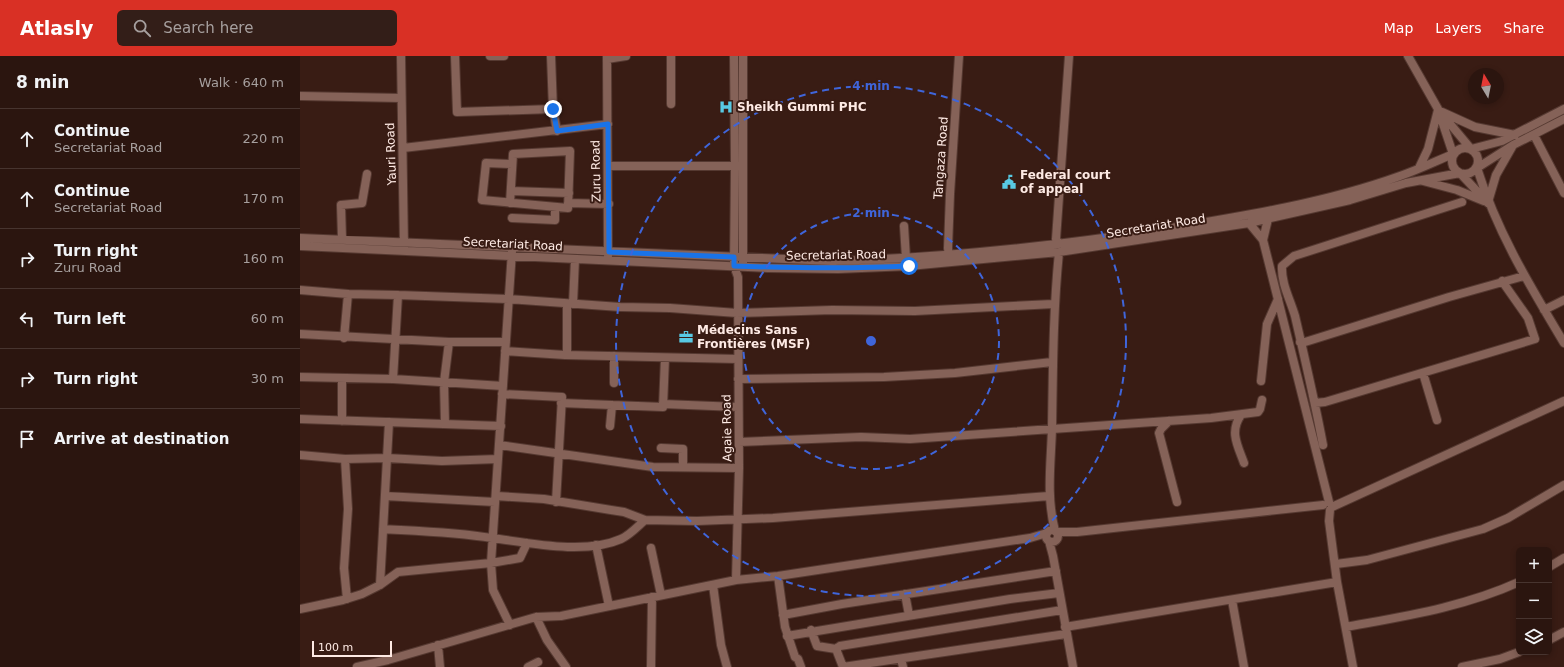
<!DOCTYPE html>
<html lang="en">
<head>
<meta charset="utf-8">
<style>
	:root { --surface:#2b150f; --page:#331e18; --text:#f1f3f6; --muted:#a69f9e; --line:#47342f; --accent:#d93025 }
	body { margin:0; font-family:"DejaVu Sans",sans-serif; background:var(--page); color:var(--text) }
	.controls { position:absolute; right:12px; bottom:12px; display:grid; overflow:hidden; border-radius:6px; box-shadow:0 2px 6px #0003 }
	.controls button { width:36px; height:36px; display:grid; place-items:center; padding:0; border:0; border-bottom:1px solid var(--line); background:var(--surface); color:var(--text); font:20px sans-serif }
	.compass { position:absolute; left:1168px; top:12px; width:36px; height:36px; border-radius:50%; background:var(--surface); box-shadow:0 2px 6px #0003; rotate:350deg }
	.scale { position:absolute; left:12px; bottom:10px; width:80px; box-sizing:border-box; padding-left:4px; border:2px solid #feeae4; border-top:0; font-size:11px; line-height:14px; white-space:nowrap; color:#feeae4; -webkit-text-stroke:3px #391c14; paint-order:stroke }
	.stop { position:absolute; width:12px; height:12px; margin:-9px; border:3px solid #1a73e8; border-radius:50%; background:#fff }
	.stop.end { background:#1a73e8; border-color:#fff; box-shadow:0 1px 4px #0008 }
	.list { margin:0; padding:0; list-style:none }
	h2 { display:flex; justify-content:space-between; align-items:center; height:52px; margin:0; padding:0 16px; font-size:17px }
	h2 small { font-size:13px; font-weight:400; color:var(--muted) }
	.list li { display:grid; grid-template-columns:26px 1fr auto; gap:12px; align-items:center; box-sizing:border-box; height:60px; padding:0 16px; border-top:1px solid var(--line) }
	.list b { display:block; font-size:15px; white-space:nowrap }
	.list p { margin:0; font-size:13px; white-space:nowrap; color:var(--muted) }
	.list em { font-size:13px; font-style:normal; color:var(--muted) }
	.icon { flex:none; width:22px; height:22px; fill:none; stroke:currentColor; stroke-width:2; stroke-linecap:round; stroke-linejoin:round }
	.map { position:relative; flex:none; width:1264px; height:611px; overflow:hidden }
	header { display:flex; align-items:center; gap:24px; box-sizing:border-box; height:56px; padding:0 20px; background:var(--accent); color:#fff }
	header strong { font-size:19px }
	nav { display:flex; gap:22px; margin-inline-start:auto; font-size:14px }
	.search { width:280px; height:36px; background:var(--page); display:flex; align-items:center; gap:10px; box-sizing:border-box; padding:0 14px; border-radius:6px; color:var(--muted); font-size:15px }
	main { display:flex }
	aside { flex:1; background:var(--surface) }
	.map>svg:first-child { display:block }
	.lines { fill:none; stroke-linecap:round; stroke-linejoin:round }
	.minor-casing { stroke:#553931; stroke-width:10 }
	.minor { stroke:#856258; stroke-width:8 }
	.route { stroke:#1a73e8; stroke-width:5 }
	.ring { fill:none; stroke:#3f65da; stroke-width:2; stroke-dasharray:7 5 }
	.labels { text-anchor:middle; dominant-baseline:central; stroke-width:4; stroke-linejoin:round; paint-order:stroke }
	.poi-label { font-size:12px; font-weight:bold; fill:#feeae4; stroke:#391c14; text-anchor:start }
	.street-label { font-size:12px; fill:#feeae4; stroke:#391c14 }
	.centre { fill:#3f65da; stroke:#391c14; stroke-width:2 }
	.ring-label { font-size:12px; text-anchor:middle; font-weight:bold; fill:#3f65da; stroke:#391c14; stroke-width:4; stroke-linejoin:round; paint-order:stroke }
</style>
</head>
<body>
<header>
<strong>Atlasly</strong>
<div class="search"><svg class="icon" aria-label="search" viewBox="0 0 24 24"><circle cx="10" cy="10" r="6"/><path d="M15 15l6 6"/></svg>Search here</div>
<nav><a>Map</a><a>Layers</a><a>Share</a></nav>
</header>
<main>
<aside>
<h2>8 min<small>Walk · 640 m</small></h2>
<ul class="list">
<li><svg class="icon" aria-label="ahead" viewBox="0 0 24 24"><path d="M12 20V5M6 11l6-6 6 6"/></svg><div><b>Continue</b><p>Secretariat Road</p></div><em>220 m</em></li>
<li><svg class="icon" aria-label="ahead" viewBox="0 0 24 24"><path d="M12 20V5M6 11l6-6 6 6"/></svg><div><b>Continue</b><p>Secretariat Road</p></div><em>170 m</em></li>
<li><svg class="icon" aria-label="right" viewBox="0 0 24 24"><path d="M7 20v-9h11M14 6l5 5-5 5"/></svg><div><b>Turn right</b><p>Zuru Road</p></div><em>160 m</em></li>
<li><svg class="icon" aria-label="left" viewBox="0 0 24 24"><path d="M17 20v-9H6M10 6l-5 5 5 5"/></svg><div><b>Turn left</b></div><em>60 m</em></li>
<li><svg class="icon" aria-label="right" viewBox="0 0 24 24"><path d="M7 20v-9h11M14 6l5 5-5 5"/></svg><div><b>Turn right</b></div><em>30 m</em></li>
<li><svg class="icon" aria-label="arrive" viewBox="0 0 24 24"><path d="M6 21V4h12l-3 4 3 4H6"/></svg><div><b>Arrive at destination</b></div></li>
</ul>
</aside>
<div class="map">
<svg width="1264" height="611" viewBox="0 0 1264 611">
	<rect width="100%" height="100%" fill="#391c14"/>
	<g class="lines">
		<defs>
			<path id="minor" d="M101,0L104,191
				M155,0L157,56L253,53
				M190,0H204
				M251,0L253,53L257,75
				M307,0L308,200
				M434,0L435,110L434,210L438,221L439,412L436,524
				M307,3L326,0
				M0,40L101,42
				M371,48V0
				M1142,56L1175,71L1215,79
				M1141,57L1171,93L1202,85L1264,53
				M1264,63L1213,89L1177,112C1197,176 1230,230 1264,287
				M1234,79L1264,137
				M1152 105a13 13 0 1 1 26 0a13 13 0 1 1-26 0Z
				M103,92L308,68
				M308,110H440
				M1119,112L1128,93L1138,54
				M1123,125L1157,134L1184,145
				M211,135L269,137
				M1188,146L1196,119L1212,91
				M210,147L213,98L270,95L268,152L182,144L186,107L212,108
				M268,147L309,148
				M212,162L255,164V151
				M949,167L963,184L1029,446
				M604,170L606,202
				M0,182L534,205C644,202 756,190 865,173C944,160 1025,147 1100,120C1118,114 1136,105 1153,98L1138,53L1108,0
				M42,183L41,149L62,147L67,118
				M963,184L968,163
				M759,188L756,183L769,0
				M0,190L468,212L538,213L609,210L759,196L949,167L1050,144L1106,127L1160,117L1188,147
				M649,203L648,192L650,138L659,0
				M443,207V0
				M0,234L48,238L98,239L208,243L320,251L370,252L437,257L532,254L615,255L753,248
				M267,248V299
				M273,248L275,203
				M1244,254L1264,244
				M0,278L149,286H206
				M44,282L48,238
				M1000,286H1005L1149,241L1224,220
				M205,295L265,299L438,303
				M1123,317L1137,364
				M0,321L93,323L203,330
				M93,323L98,239
				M438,323L584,321L655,317L752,306
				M961,325L967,268L978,243
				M314,327V300
				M202,338L262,341L256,446
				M261,347L363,351L365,302
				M1015,347L1025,346L1235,283L1228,262L1202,225
				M363,348L438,351
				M941,359C929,376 938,390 944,407
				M0,363L201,370
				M42,365V323
				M869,365L861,373L859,377L877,446
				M145,368L144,326L149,286
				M310,370L312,349
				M439,386L561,381L610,383L911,362L958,356L960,353L962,344
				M199,389L353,411L439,412
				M1023,389C1015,346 1005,303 995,260C990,243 981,227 982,210L994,200L1162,146
				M361,392L383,393V411
				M0,399L45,403L87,402L142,405L198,403
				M45,403L48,453L44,512L47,543
				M85,440L195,446
				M196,440L244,443L311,454L324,456L345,464L397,465L473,462L749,440
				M1032,451L1264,345
				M1030,454L1029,465L1037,526L1053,611
				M83,473C120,475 156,476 192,482C230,487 285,499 321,483C330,479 338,470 345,464
				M746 480a6 6 0 1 1 12 0a6 6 0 1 1-12 0Z
				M755,475C746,440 751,407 752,372C753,312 753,256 759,196
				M757,476H777L1023,449
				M749,485L753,500L773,611
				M296,489L309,550
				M351,492L361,539
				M1036,508L1067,504L1183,473L1208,462L1264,429
				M1249,511L1264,502
				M478,520L485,571L495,601L498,603L501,611
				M80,529L89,366
				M413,529L421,589L427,611
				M605,538L609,559
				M932,544L944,611
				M0,553L43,544L62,538L80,529L98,516L191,507L220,502L227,487
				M483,559L542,548L756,515
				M236,561L247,584L266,611
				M210,569L193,534L191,507L212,195
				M765,571L1037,526
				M1046,571C1105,560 1164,551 1219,526
				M511,574L517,590L536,593L543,611
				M487,580L710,543L759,537
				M1249,584L1264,576
				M138,589L140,611
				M536,593L540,590L762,554
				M601,603L603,611
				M57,611L88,604L236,561L261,560L436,524L478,520L730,482L747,477
				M228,611L238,606
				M351,611L352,541
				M543,611L766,578
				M1162,611L1200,603L1219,596"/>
		</defs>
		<!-- minor casing -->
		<use href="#minor" class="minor-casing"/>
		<!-- minor -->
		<use href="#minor" class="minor"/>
	</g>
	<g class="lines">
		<!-- route -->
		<path class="route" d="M253,53L257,75L308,68L309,196L434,201V210C493,212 550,213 609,210"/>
	</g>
	<!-- distance rings -->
	<g class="ring">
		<circle cx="571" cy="285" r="128"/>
		<circle cx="571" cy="285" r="255"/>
	</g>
	<!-- icons -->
	<defs>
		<symbol id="hospital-bare" viewBox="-9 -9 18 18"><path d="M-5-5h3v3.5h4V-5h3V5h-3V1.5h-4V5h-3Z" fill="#58c9e3" stroke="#391c14" stroke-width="2.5" paint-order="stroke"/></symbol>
		<symbol id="civic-bare" viewBox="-9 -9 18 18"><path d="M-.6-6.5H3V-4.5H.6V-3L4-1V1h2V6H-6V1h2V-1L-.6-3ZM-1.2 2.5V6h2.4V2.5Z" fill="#58c9e3" stroke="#391c14" stroke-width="2.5" paint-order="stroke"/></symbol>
		<symbol id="office-bare" viewBox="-9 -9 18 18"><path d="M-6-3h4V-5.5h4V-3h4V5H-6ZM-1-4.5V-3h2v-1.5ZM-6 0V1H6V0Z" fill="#58c9e3" stroke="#391c14" stroke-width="2.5" paint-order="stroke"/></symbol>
	</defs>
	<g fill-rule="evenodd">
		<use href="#hospital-bare" x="416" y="41" width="20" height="20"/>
		<use href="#civic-bare" x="699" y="116" width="20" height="20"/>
		<use href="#office-bare" x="376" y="271" width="20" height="20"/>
	</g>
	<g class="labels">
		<!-- poi labels -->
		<g class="poi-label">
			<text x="437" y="51">Sheikh Gummi PHC</text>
			<text x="720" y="119">Federal court<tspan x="720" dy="14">of appeal</tspan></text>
			<text x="397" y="274">Médecins Sans<tspan x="397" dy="14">Frontières (MSF)</tspan></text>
		</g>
		<!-- street labels -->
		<g class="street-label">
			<text transform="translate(91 98) rotate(-92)">Yauri Road</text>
			<text transform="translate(641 102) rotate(-86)">Tangaza Road</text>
			<text transform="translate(296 115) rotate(-91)">Zuru Road</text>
			<text transform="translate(856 170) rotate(-9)">Secretariat Road</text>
			<text transform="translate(213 188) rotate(3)">Secretariat Road</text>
			<text transform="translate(536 199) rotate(-1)">Secretariat Road</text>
			<text transform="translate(427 372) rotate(-91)">Agaie Road</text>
		</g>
	</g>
	<circle cx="571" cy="285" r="6" class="centre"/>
	<g class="ring-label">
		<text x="571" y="34">4 min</text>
		<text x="571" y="161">2 min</text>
	</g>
</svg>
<div class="controls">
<button>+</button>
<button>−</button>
<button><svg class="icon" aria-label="layers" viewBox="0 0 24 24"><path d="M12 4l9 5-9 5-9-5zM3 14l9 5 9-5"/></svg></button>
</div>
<svg class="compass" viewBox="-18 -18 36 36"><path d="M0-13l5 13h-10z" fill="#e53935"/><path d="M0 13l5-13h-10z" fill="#a69f9e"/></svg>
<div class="scale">100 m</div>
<div class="stop" style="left:609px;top:210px"></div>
<div class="stop end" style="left:253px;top:53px"></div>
</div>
</main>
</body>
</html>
